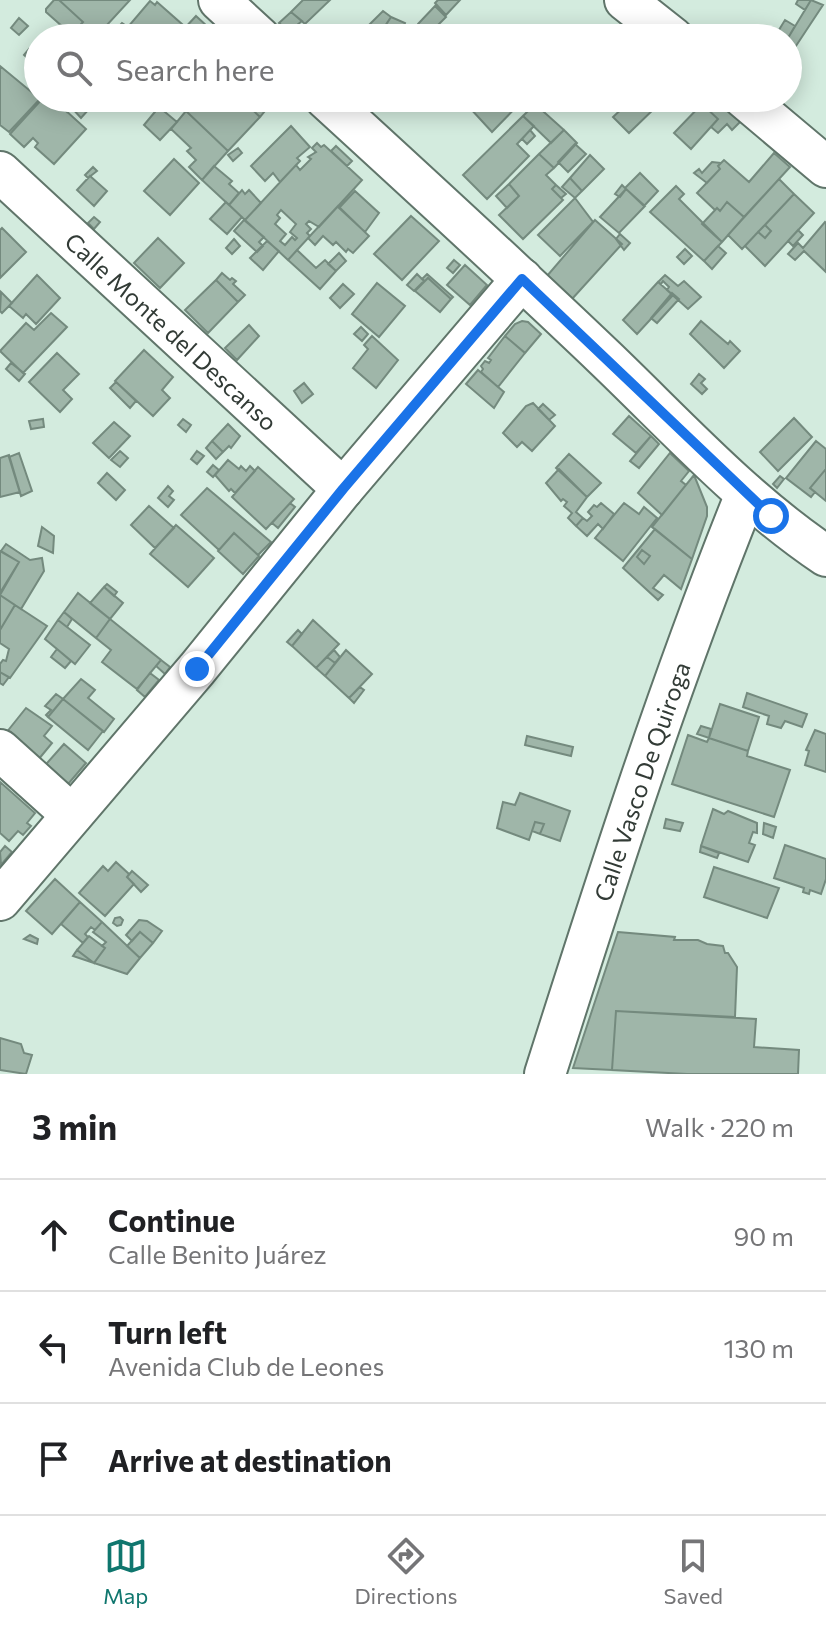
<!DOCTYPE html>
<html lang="en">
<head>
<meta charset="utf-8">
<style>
	:root { --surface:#fff; --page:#f6f6f6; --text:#202124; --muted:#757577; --line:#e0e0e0; --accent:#0f766e }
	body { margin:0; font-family:Commissioner,sans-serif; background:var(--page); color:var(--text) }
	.stop { position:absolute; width:24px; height:24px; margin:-18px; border:6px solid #1a73e8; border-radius:50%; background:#fff }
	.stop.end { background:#1a73e8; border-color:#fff; box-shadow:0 2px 8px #0008 }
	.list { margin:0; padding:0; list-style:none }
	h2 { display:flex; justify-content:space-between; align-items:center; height:104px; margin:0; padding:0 32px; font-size:34px }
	h2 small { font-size:26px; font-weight:400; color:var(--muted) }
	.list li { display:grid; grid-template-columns:52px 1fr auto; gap:24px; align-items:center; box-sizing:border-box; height:112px; padding:0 32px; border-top:2px solid var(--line) }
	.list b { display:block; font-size:30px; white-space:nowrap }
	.list p { margin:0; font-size:26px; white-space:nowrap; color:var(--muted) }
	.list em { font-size:26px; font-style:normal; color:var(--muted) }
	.icon { flex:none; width:44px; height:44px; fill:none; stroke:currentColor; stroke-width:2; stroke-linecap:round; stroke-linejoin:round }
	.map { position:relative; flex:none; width:826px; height:1074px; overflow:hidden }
	.search { position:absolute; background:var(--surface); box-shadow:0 4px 20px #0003; left:24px; right:24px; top:24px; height:88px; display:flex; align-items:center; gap:20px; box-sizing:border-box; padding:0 28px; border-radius:44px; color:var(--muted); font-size:30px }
	.sheet { height:440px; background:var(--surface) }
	nav { display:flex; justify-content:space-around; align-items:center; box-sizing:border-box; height:112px; border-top:2px solid var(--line); background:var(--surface); font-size:22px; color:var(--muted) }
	nav a { display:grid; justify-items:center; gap:4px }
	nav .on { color:var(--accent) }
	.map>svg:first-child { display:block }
	.building { fill:#9fb6a9; stroke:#748a7e; stroke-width:2; fill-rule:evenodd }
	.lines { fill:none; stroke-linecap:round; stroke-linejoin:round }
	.minor-casing { stroke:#60756a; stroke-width:44 }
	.minor { stroke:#fff; stroke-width:40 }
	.route { stroke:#1a73e8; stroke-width:10 }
	.labels { text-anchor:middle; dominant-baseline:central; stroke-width:6; stroke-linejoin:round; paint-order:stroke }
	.street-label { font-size:24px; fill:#323b36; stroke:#e0f8eb }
</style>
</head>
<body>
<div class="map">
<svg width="826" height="1074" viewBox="0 0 826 1074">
	<rect width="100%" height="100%" fill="#d3ebde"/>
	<!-- building -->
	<path class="building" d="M54,0H59L83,22L72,35L46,12V9Z
		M59,0H130L95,38H81L74,32L83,22Z
		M303,0H330L305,24L291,12Z
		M438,0H460L446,15L435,3Z
		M798,0H811L805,10L796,4Z
		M811,0L823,5L788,58V38Z
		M150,1L155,5L157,2L183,25L173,38H108L122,23L128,27Z
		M435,6L446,17L425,38H416L418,24Z
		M383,11L391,17L380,34L369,25Z
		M291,12L302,21L292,29L295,32L298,30L303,35L299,38H296L279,23Z
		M196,16L220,38H192L183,30Z
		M391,17L405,23L400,38H377Z
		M19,18L28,26L19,35L11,28Z
		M785,20L795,26L788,38H774Z
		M29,49L38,58L33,63L24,55Z
		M0,66L40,99L9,132L0,125Z
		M43,98H52L86,129L54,164L35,147L38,143L33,138L24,147L10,134Z
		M54,98H79L67,112Z
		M79,98L97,100L81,118L71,107Z
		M120,98H135L138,101L128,110L118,101Z
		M198,98H240L260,117L228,151L186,111Z
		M240,98H249L264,112L260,117Z
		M478,98H525L492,132L469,107Z
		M624,98H651L658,105L629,133L613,117L627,104Z
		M651,98H667L659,106Z
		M707,98H716L741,121L732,130L727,124L718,133L711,127L718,119L702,104Z
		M535,104L564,130L551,143L523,116Z
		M702,104L718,119L691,149L674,133Z
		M159,107L177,122L160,140L144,125Z
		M186,111L228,151L202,180L189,167L196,160L187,151L191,148L171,129Z
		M523,116L534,126L517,144L529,156L487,199L463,175Z
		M291,126L310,147L297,158L300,161L280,182L273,173L265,181L251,166Z
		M530,130L535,136L527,144L522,139Z
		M564,130L577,143L554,168L539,154Z
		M317,143L321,147L324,145L362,180L319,227L309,221L306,224L311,229L307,233L310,236L288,260L245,220L296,165L300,170L311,159L308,157L316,152L312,148ZM281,210L296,224L290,232L297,238L295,240L292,237L285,245L280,241L286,234L275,224L280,218L277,215Z
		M575,144L586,154L568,172L558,162Z
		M336,146L352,161L347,166L331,151Z
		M238,148L242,153L233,161L228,155Z
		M774,153L790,167L744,217L727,202L720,211L717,208L715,210L697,193L720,169L718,166L724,160L749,182Z
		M539,154L554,168L546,175L556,185L552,189L563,200L523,239L499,215L519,196L509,184Z
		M590,155L604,169L582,191L570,178Z
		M174,159L199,183L170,215L144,191Z
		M712,162L721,163L718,166L720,169L707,183L694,173L699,169L702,173Z
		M214,166L232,181L229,184L239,193L229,205L202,180Z
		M93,167L97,171L88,178L85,175Z
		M640,173L658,191L644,206L625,188Z
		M90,176L107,191L94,206L77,190Z
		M570,178L582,191L575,198L562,187Z
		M779,179L794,194L742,249L728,235Z
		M509,184L519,196L507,208L496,196Z
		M556,185L566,194L561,198L552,189Z
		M622,185L626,189L620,197L615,194Z
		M676,186L684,194L679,199L722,242L704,261L650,212Z
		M626,189L645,206L619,233L600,217Z
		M242,190L245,194L249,190L261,203L245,220L229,205Z
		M355,191L379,213L365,232L339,208Z
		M794,194L814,213L765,266L745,246L758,232L765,238L771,231L765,225Z
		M575,198L593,222L560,256L538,235Z
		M226,202L242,217L227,234L210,219Z
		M727,202L744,217L722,242L702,224L717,208L720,211Z
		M338,206L369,236L353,253L348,249L346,252L336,242L333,245L323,236L315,245L308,238Z
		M411,216L439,241L402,280L374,254Z
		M94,217L100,222L94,229L88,223Z
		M244,220L264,237L259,242L263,246L257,252L234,231Z
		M595,220L622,244L572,299L547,276Z
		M825,222L826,223V272L804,251L795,260L788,254L798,243L803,248Z
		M765,225L771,231L765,238L758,232Z
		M2,228L26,252L0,278V230Z
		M798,230L803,235L793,246L788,241Z
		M620,234L630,243L624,250L616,239Z
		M158,238L184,263L160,288L134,263Z
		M234,239L240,246L232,254L226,248Z
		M267,241L279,251L263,270L250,258Z
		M718,246L726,253L712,269L704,261Z
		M685,249L692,256L684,264L677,257Z
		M297,250L316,268L325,260L336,271L320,289L288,260Z
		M339,253L346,261L336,271L328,264Z
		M454,260L460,265L453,273L447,268Z
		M465,265L487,285L470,305L447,285Z
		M222,273L230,280L232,278L236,281L233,284L245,295L238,302L216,280Z
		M417,274L424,281L414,291L407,285Z
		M427,274L453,297L451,299L428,278L425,281L422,279Z
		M37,275L60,298L36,324L26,314L23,318L9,306Z
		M665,275L678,286L684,281L701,297L688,309L667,290L669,287L663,281L661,284L658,282Z
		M428,278L451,299L440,312L415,291Z
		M216,280L238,302L208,333L185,310Z
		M658,282L673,295L637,334L623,320Z
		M377,283L405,306L379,337L352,314Z
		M343,284L354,294L340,308L330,298Z
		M1,292L12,303L2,313L0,311Z
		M672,293L679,299L657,323L651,318Z
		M51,313L67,327L23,373L0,351L26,323L34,330Z
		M522,321L528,322L541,334L525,353L505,336L515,324Z
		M701,321L728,344L730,341L740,351L724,368L690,334Z
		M249,325L259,336L237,360L225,348Z
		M361,327L368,334L362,341L354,334Z
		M372,336L398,360L376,388L353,368L368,349L364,345Z
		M505,336L525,353L498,387L481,372L483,369L481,366L485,361L489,363L491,360L488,358Z
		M144,350L173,377L162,390L170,398L153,416L115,381Z
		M57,353L79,374L63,390L72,399L60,412L29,382Z
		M11,363L25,374L19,381L6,369Z
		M478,370L504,392L494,408L466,384Z
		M699,374L705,379L701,383L707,389L702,394L691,384Z
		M116,382L136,401L130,408L110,388Z
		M304,383L313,394L302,403L294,391Z
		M533,403L555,426L532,451L522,442L517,447L503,433L526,406Z
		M543,404L555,415L549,420L538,409Z
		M629,416L651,436L636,453L613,434Z
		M794,418L812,437L778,471L760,452Z
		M43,419L44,427L31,429L29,421Z
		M183,419L191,425L186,432L178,425Z
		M114,422L130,436L109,458L93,443Z
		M228,424L240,436L231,448L229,446L223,452L212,441Z
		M651,436L659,444L639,468L630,461Z
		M212,441L223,452L216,459L206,448Z
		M816,441L826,449V469L810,488L815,492L811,497L786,478Z
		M120,451L128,458L120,467L111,460Z
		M197,451L204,456L197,464L191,459Z
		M19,453L32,491L21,496L9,457Z
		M670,453L689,471L681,481L686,485L662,515L638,493Z
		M569,454L601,483L587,497L556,468Z
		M9,455L20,492L0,497V458Z
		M228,460L239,469L241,466L246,471L250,466L255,471L235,493L231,489L229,491L215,475Z
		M213,465L219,470L213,477L207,472Z
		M258,467L294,499L266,529L232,497Z
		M559,469L587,497L576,512L583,518L576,526L568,518L572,513L564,506L567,502L563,499L561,501L546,483Z
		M826,469V501L810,488Z
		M107,473L125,490L116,500L98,483Z
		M694,475L707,507V516L692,559L652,527Z
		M780,476L784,479L777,488L773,484Z
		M168,486L173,491L169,496L174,500L168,507L158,498Z
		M207,488L271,542L258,555L234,533L219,550L181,515Z
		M290,503L295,507L278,528L272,523Z
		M601,503L614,514L603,529L598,524L587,536L576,526L583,518L587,521L592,516L588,512L594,505L597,507Z
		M624,503L639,514L644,507L657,518L623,561L595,538Z
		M149,506L174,528L155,548L131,525Z
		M176,525L214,558L188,587L150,554Z
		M42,527L54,536L53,553L38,546Z
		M655,529L692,559L681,589L664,575L653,588L663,595L658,600L623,568ZM642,550L650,556L644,564L637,557Z
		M234,533L259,556L243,574L218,551Z
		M6,544L30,560L42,558L44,571L21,609L0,595L19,562L1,551Z
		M642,550L650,556L644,564L637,557Z
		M0,551L19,562L0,593Z
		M107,584L117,592L114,596L104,587Z
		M104,587L123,603L110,619L90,603Z
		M78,593L110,619L96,638L64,612Z
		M0,595L15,605L0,630Z
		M15,605L47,626L10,678L0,672V664L3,660L6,661L9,649L0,643V630Z
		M64,612L72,619L67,627L58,620Z
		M110,619L161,660L137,689L102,662L111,650L96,638Z
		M58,620L90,645L75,664L45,639Z
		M313,620L339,644L316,668L292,646Z
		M298,630L302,634L292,646L287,642Z
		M57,649L71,661L65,668L51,657Z
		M334,650L340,657L335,663L327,657Z
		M346,650L372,674L349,698L325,676Z
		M327,657L335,663L325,676L316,668Z
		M161,660L170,667L165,674L156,666Z
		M0,672L9,677L3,685L0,683Z
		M150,673L159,680L145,697L137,690Z
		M81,679L95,690L88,698L114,719L104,732L63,699Z
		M360,687L364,690L354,703L349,698Z
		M747,693L807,714L802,727L785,721L781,728L767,724L769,716L743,707Z
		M56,694L63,699L48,717L46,715L51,710L45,706Z
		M63,699L103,731L88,750L48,717Z
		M720,704L759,717L748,751L709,738Z
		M26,708L52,726L44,736L52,743L38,760L6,733Z
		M701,726L711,729L709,738L697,734Z
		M815,730L826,734V772L805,765L809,751L806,750Z
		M688,735L707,742L709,738L748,751L747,756L790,770L774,817L672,784Z
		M527,736L573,747L571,756L525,745Z
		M64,744L86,763L63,790L40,771Z
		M0,782L35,813L27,823L31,826L23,835L18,831L9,841L0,833Z
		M520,793L570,811L560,841L540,834L544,824L535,822L529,840L497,828L503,802L515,805Z
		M713,809L724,814L728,811L757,823V833L753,832L749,843L755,845L748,862L701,846Z
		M666,819L683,823L680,831L664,828Z
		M535,822L544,824L540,834L532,831Z
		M764,823L776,827L773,838L763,834Z
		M785,845L826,859V879L821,894L810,890L809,894L803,892L804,888L774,878Z
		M5,846L12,852L1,865L0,852Z
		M701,846L719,853L717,858L700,852Z
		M116,862L129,874L127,877L134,884L105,916L79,893L103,866L108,871Z
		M714,867L779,888L767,918L704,897Z
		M132,871L148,885L141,892L127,877Z
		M55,879L80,902L52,934L26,911Z
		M80,902L102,922L95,930L91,927L85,934L88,937L83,943L61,924Z
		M120,917L123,920L121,925L117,926L113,923L115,918Z
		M139,920L147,921L162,931L153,943L140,932L132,941L126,935Z
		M102,922L140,958L127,974L94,963L105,948L102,946L106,942L93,932Z
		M140,932L153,943L140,958L127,946Z
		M618,932L675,937L674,940H698L707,944L723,946L725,953H728L737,967L735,1017L616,1011L612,1070L573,1068Z
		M30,935L38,939L37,944L24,939Z
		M89,936L105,948L94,963L77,950Z
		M77,950L94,963L73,956Z
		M616,1011L756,1019L754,1047L799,1050L798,1074H687L612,1070Z
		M0,1038L21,1044L24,1053L32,1055L26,1074L0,1070Z"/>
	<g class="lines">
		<defs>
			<g id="minor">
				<path d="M219,0L260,38"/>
				<path d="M625,0L673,38"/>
				<path d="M325,98C419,184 513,270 605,358C676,426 744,501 826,556"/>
				<path d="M744,98L826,167"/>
				<path id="s1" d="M0,172L343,489"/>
				<path d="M0,750L72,815"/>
				<path d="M0,900L197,669L343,489L522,279"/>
				<path id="s2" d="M545,1074C607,879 669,684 746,494"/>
			</g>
		</defs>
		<!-- minor casing -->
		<use href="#minor" class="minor-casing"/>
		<!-- minor -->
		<use href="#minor" class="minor"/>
	</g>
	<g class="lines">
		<!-- route -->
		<path class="route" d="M197,669L343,489L522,279L771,516"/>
	</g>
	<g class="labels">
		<!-- street labels -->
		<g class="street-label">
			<text stroke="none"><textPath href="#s1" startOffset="234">Calle Monte del Descanso</textPath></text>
			<text stroke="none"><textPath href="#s2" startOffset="308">Calle Vasco De Quiroga</textPath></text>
		</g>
	</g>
</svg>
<div class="stop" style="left:771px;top:516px"></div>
<div class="stop end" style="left:197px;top:669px"></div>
<div class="search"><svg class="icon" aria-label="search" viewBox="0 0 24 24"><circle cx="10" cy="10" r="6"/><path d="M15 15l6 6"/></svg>Search here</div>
</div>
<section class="sheet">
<h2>3 min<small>Walk · 220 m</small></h2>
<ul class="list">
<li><svg class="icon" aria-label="ahead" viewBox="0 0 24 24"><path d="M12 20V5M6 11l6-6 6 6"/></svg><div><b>Continue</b><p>Calle Benito Juárez</p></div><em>90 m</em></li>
<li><svg class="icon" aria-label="left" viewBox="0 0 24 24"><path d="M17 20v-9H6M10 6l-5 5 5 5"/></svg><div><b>Turn left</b><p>Avenida Club de Leones</p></div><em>130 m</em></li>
<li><svg class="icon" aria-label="arrive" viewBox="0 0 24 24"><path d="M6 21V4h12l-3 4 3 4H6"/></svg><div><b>Arrive at destination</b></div></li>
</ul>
</section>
<nav>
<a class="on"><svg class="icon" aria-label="map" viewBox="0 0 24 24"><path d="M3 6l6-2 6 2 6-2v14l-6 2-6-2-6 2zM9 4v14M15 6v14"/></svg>Map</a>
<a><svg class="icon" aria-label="directions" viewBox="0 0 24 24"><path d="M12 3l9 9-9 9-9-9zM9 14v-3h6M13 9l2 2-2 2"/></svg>Directions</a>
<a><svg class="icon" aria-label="saved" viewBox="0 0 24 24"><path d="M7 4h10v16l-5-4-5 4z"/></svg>Saved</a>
</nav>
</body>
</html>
